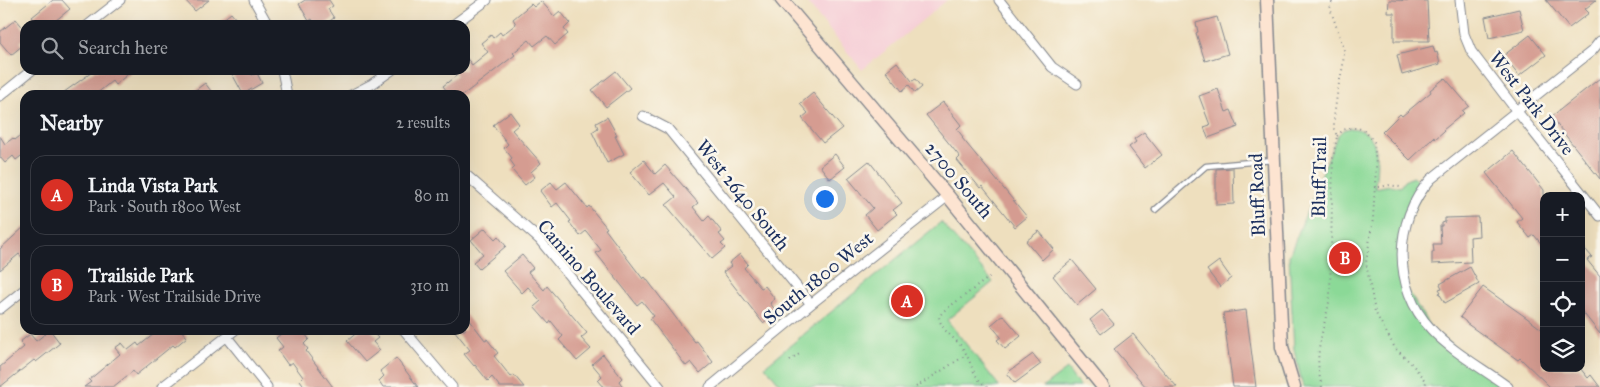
<!DOCTYPE html>
<html lang="en">
<head>
<meta charset="utf-8">
<style>
	:root { --surface:#171b24; --page:#242831; --text:#f1f3f6; --muted:#9ea1a6; --line:#363941; --accent:#d93025 }
	body { margin:0; font-family:"IM FELL Great Primer",serif; background:var(--page); color:var(--text) }
	.controls { position:absolute; right:15px; bottom:15px; display:grid; overflow:hidden; border-radius:10px; box-shadow:0 5px 20px #0002 }
	.controls button { width:45px; height:45px; display:grid; place-items:center; padding:0; border:0; border-bottom:1px solid var(--line); background:var(--surface); color:var(--text); font:25px sans-serif }
	.you { position:absolute; left:824px; top:198px; width:18px; height:18px; margin:-12px; border:4px solid #fff; border-radius:50%; background:#1a73e8; box-shadow:0 0 0 8px #1a73e833 }
	.badge { display:grid; place-items:center; width:32px; height:32px; border-radius:50%; background:var(--accent); color:#fff; font-size:16px; font-weight:700 }
	.pin { position:absolute; translate:-50% -50%; border:2px solid #fff; box-shadow:0 1px 5px #0006 }
	.list { margin:0; padding:0; list-style:none }
	h2 { display:flex; justify-content:space-between; align-items:center; height:65px; margin:0; padding:0 20px; font-size:21px }
	h2 small { font-size:16px; font-weight:400; color:var(--muted) }
	.list li { display:grid; grid-template-columns:32px 1fr auto; gap:15px; align-items:center; box-sizing:border-box; height:80px; margin:0 10px 10px; padding:0 10px; border:1px solid var(--line); border-radius:15px }
	.list b { display:block; font-size:19px; white-space:nowrap }
	.list p { margin:0; font-size:16px; white-space:nowrap; color:var(--muted) }
	.list em { font-size:16px; font-style:normal; color:var(--muted) }
	.icon { flex:none; width:28px; height:28px; fill:none; stroke:currentColor; stroke-width:2; stroke-linecap:round; stroke-linejoin:round }
	.map { position:relative; flex:none; width:1600px; height:387px; overflow:hidden }
	.search { position:absolute; background:var(--surface); box-shadow:0 5px 20px #0002; left:20px; top:20px; width:450px; height:55px; display:flex; align-items:center; gap:12px; box-sizing:border-box; padding:0 18px; border-radius:15px; color:var(--muted); font-size:19px }
	.panel { position:absolute; background:var(--surface); box-shadow:0 5px 20px #0002; left:20px; top:90px; width:450px; height:245px; border-radius:15px }
	.map>svg:first-child { display:block }
	.built { fill:#f6cfd7 }
	.green { fill:#8bd997; stroke:#53847a }
	.building { fill:#d59c91 }
	.lines { fill:none; stroke-linecap:round; stroke-linejoin:round }
	.service-casing { stroke:#84878e; stroke-width:7 }
	.minor-casing { stroke:#84878e; stroke-width:11 }
	.secondary-casing { stroke:#84878e; stroke-width:15 }
	.path { stroke:#84878e; stroke-width:2; stroke-dasharray:1 4; stroke-linecap:butt }
	.service { stroke:#fff; stroke-width:4.5 }
	.minor { stroke:#fff; stroke-width:9 }
	.secondary { stroke:#fde4d1; stroke-width:12 }
	.labels { text-anchor:middle; dominant-baseline:central; stroke-width:5; stroke-linejoin:round; paint-order:stroke }
	.street-label { font-size:19px; fill:#1b2f5e; stroke:#fbf7ec }
</style>
</head>
<body>
<div class="map">
<svg width="1600" height="387" viewBox="0 0 1600 387">
	<rect width="100%" height="100%" fill="#fbf7ec"/>
	<filter id="ink" filterUnits="userSpaceOnUse"><feTurbulence type="fractalNoise" baseFrequency=".02" numOctaves="2"/><feDisplacementMap in="SourceGraphic" scale="10" xChannelSelector="R" yChannelSelector="G"/><feConvolveMatrix kernelMatrix="1 2 1 2 8 2 1 2 1" color-interpolation-filters="sRGB"/></filter>
	<filter id="wash" filterUnits="userSpaceOnUse"><feTurbulence type="fractalNoise" baseFrequency=".0096" numOctaves="4" result="noise"/><feDisplacementMap in="SourceGraphic" scale="20" xChannelSelector="R" yChannelSelector="G"/><feGaussianBlur stdDeviation="1.12" result="paint"/><feColorMatrix in="noise" values="0 0 0 0 0 0 0 0 0 0 0 0 0 0 0 0 0 1.4 0 .05"/><feComposite in="paint" operator="in"/></filter>
	<g filter="url(#wash)">
		<rect width="100%" height="100%" fill="#eedfbe"/>
		<!-- built -->
		<path class="built" d="M805,0H947L862,70Z"/>
		<!-- green -->
		<path class="green" d="M1350,128C1383,130 1377,164 1375,188L1390,185L1400,187L1404,181L1413,177L1425,186L1404,231L1406,287L1431,329L1508,387H1303L1294,350L1289,256L1337,136L1343,130Z
			M941,222L993,282L947,320L1000,387H782L765,366Z
			M1067,369L1080,387H1043Z"/>
		<g id="blocks">
			<!-- building -->
			<path class="building" d="M53,0H62L70,9L50,25H39L32,17Z
				M185,0H209L195,11Z
				M305,0H329L333,6L328,9L334,18L324,25H316L312,19L309,21L299,4Z
				M1389,0L1427,1L1429,41H1394V13H1388Z
				M1546,0H1596L1585,9L1589,13L1569,28Z
				M541,1L554,16L560,11L570,23L564,29L568,34L555,45L547,36L534,46L529,40L513,53L515,55L463,95H450L443,86L457,75L453,70H465V56L472,65L488,52L481,43L491,35L493,38L500,32L502,35L516,24L513,19L531,4L534,7Z
				M1519,9L1524,30L1489,38L1485,17Z
				M231,13L241,25H216Z
				M1217,17L1228,54L1205,61L1196,33L1198,32L1196,23Z
				M16,19L25,30V38L20,42L23,45L11,55L0,42V32Z
				M1530,35L1546,55L1519,76L1503,56Z
				M1433,46L1435,53L1437,52L1440,64L1402,75L1397,55Z
				M897,62L912,81L916,79L922,87L915,93L909,85L902,91L886,71Z
				M95,70H133L115,85L112,81L95,95H60Z
				M230,70H249L252,75L257,73L262,83L243,94Z
				M616,71L630,88L606,107L592,90Z
				M1445,78L1469,106L1462,111L1464,113L1443,130L1444,131L1435,139L1434,137L1410,160L1382,132L1400,114L1402,116L1431,92L1430,90Z
				M1600,78V179L1551,117Z
				M205,83L214,95H189Z
				M1218,89L1226,112L1231,110L1238,127L1208,138L1204,127L1210,125L1199,96Z
				M813,93L842,128L823,143L802,118L808,113L800,104Z
				M943,102L961,125L957,129L963,137L962,138L1027,217L1015,227L982,186L980,188L957,160L960,157L926,115Z
				M510,112L519,124L512,130L541,163L531,172L535,177L525,185L512,170L515,167L510,160L512,158L504,148L508,144L493,125Z
				M607,117L617,135L615,136L624,154L607,163L592,132L598,128L596,123Z
				M25,132V153L16,160L13,156L5,163L0,157V136L5,144L13,138L15,140Z
				M1144,132L1162,155L1145,168L1129,147L1136,142L1134,139Z
				M1513,151L1544,190V247L1534,235L1530,238L1517,222L1522,218L1486,173Z
				M835,154L845,167L830,179L820,166Z
				M644,160L655,174L665,165L698,203L693,207L704,221L709,216L722,232L719,234L725,241L721,244L725,248L712,259L666,205L676,197L664,183L649,195L630,172Z
				M869,161L902,203L893,210L897,214L877,230L865,215L873,208L848,178Z
				M1233,168L1234,204L1216,205V169Z
				M551,182L557,189L566,182L587,208L589,206L607,228L605,229L643,279L645,277L682,326L695,342L697,341L713,362L700,373L691,362L686,366L650,319L654,316L642,301L637,305L596,253L601,250L586,231L580,236L569,222L571,221L557,203L552,207L540,191Z
				M1478,217L1479,236L1470,237L1471,262L1432,264V252H1434L1433,244H1441L1440,226H1442V223L1445,222V218Z
				M25,226V261L19,254L0,270V249Z
				M485,228L495,239L498,236L506,246L479,269L473,262L483,254L471,240Z
				M1039,231L1054,249L1042,260L1026,241Z
				M1581,244L1592,257L1587,260L1600,276V334L1581,310Z
				M740,254L748,264L744,268L761,288L765,286L775,299L770,303L777,312L763,323L723,272L731,266L729,263Z
				M522,255L533,268L528,272L544,290L547,286L587,333L581,338L591,349L577,361L559,340L563,336L551,321L549,324L534,307L541,301L528,287L522,293L503,271Z
				M1072,260L1096,289L1077,305L1053,276Z
				M1219,261L1231,278L1220,287L1207,270Z
				M1470,267L1479,284L1445,303L1439,293L1441,292L1439,289L1442,288L1440,284Z
				M1483,287L1527,318L1544,331V368H1580L1588,378L1591,375L1600,387H1550L1520,358L1518,360L1466,323V322L1460,317Z
				M1102,310L1114,324L1101,334L1090,320Z
				M1246,310L1256,387H1233L1223,313Z
				M465,314L485,340L487,339L498,353L494,356L511,377L514,375L524,387H500L492,377L488,381L475,365L474,366L464,354L470,350L454,330H465Z
				M1003,315L1021,336L1005,349L997,340L1001,337L991,325Z
				M50,330L60,343L36,362L34,360L0,387V367L24,347L20,342L30,334L36,341Z
				M159,330H181L187,337L175,347L173,345L136,375L133,371L113,387H84L91,382L89,380L120,354L115,348L122,343L128,350L137,343L139,346Z
				M286,330H302L309,339L304,344L308,349L306,351L333,387H305L300,380L303,377L292,362L288,365L278,351L283,347L276,338Z
				M360,330H371L378,338L373,342L380,350L365,362L347,341Z
				M1133,334L1159,366L1177,387H1146L1134,373L1114,349Z
				M603,354L622,378L619,381L623,387H604L598,380L602,376L592,364Z
				M1033,354L1041,364L1015,383L1007,373Z
				M396,358L418,387H383L379,381L384,376L380,371Z"/>
		</g>
	</g>
	<g filter="url(#ink)">
		<use href="#blocks" fill-opacity="0" stroke="#84878e" stroke-width="1"/>
		<g class="lines">
			<defs>
				<path id="service" d="M1155,210L1206,166L1273,160"/>
				<path id="minor" d="M254,0L268,25
					M999,0L1052,67L1077,84
					M1460,0L1464,34L1471,51L1516,110L1600,216
					M88,25L120,0
					M453,25L487,0
					M282,70L287,95
					M351,95L372,84L392,70
					M0,96L32,70
					M643,116L668,129L811,304
					M465,174L539,239L660,387
					M0,309L25,289
					M404,330L452,387
					M227,337L267,387
					M162,387L235,330
					M710,387L811,304L948,196
					M1508,387C1484,369 1452,352 1431,329C1392,288 1393,220 1431,179L1592,51L1600,41"/>
				<path id="secondary" d="M782,0L948,196L1103,387
					M1267,0L1282,347L1294,387"/>
			</defs>
			<!-- service casing -->
			<use href="#service" class="service-casing"/>
			<!-- minor casing -->
			<use href="#minor" class="minor-casing"/>
			<!-- secondary casing -->
			<use href="#secondary" class="secondary-casing"/>
			<!-- path -->
			<path class="path" d="M1337,136L1343,130L1350,128H1358L1365,131L1374,142L1376,167L1373,219L1366,263L1375,312L1395,348L1412,364L1426,382L1425,387
				M1374,188L1390,185L1400,187
				M790,361L802,352
				M916,387L966,355
				M987,387C971,376 972,361 962,347C954,337 940,330 939,316L945,310L991,276
				M1322,387C1312,351 1325,330 1330,296L1333,158L1337,136L1334,129V117L1338,88L1343,66L1344,49L1330,8L1333,0"/>
			<!-- service -->
			<use href="#service" class="service"/>
			<!-- minor -->
			<use href="#minor" class="minor"/>
			<!-- secondary -->
			<use href="#secondary" class="secondary"/>
		</g>
	</g>
	<g class="labels">
		<!-- street labels -->
		<g class="street-label">
			<text transform="translate(1532 103) rotate(52)">West Park Drive</text>
			<text transform="translate(1319 177) rotate(-89)">Bluff Trail</text>
			<text transform="translate(959 180) rotate(50)">2700 South</text>
			<text transform="translate(743 195) rotate(51)">West 2640 South</text>
			<text transform="translate(1257 195) rotate(-92)">Bluff Road</text>
			<text transform="translate(589 277) rotate(49)">Camino Boulevard</text>
			<text transform="translate(818 278) rotate(-39)">South 1800 West</text>
		</g>
	</g>
</svg>
<div class="controls">
<button>+</button>
<button>−</button>
<button><svg class="icon" aria-label="locate" viewBox="0 0 24 24"><circle cx="12" cy="12" r="6"/><path d="M12 2v4M12 18v4M2 12h4M18 12h4"/></svg></button>
<button><svg class="icon" aria-label="layers" viewBox="0 0 24 24"><path d="M12 4l9 5-9 5-9-5zM3 14l9 5 9-5"/></svg></button>
</div>
<div class="you"></div>
<div class="pin badge" style="left:907px;top:301px">A</div>
<div class="pin badge" style="left:1345px;top:258px">B</div>
<div class="search"><svg class="icon" aria-label="search" viewBox="0 0 24 24"><circle cx="10" cy="10" r="6"/><path d="M15 15l6 6"/></svg>Search here</div>
<section class="panel">
<h2>Nearby<small>2 results</small></h2>
<ul class="list">
<li><span class="badge">A</span><div><b>Linda Vista Park</b><p>Park · South 1800 West</p></div><em>80 m</em></li>
<li><span class="badge">B</span><div><b>Trailside Park</b><p>Park · West Trailside Drive</p></div><em>310 m</em></li>
</ul>
</section>
</div>
</body>
</html>
